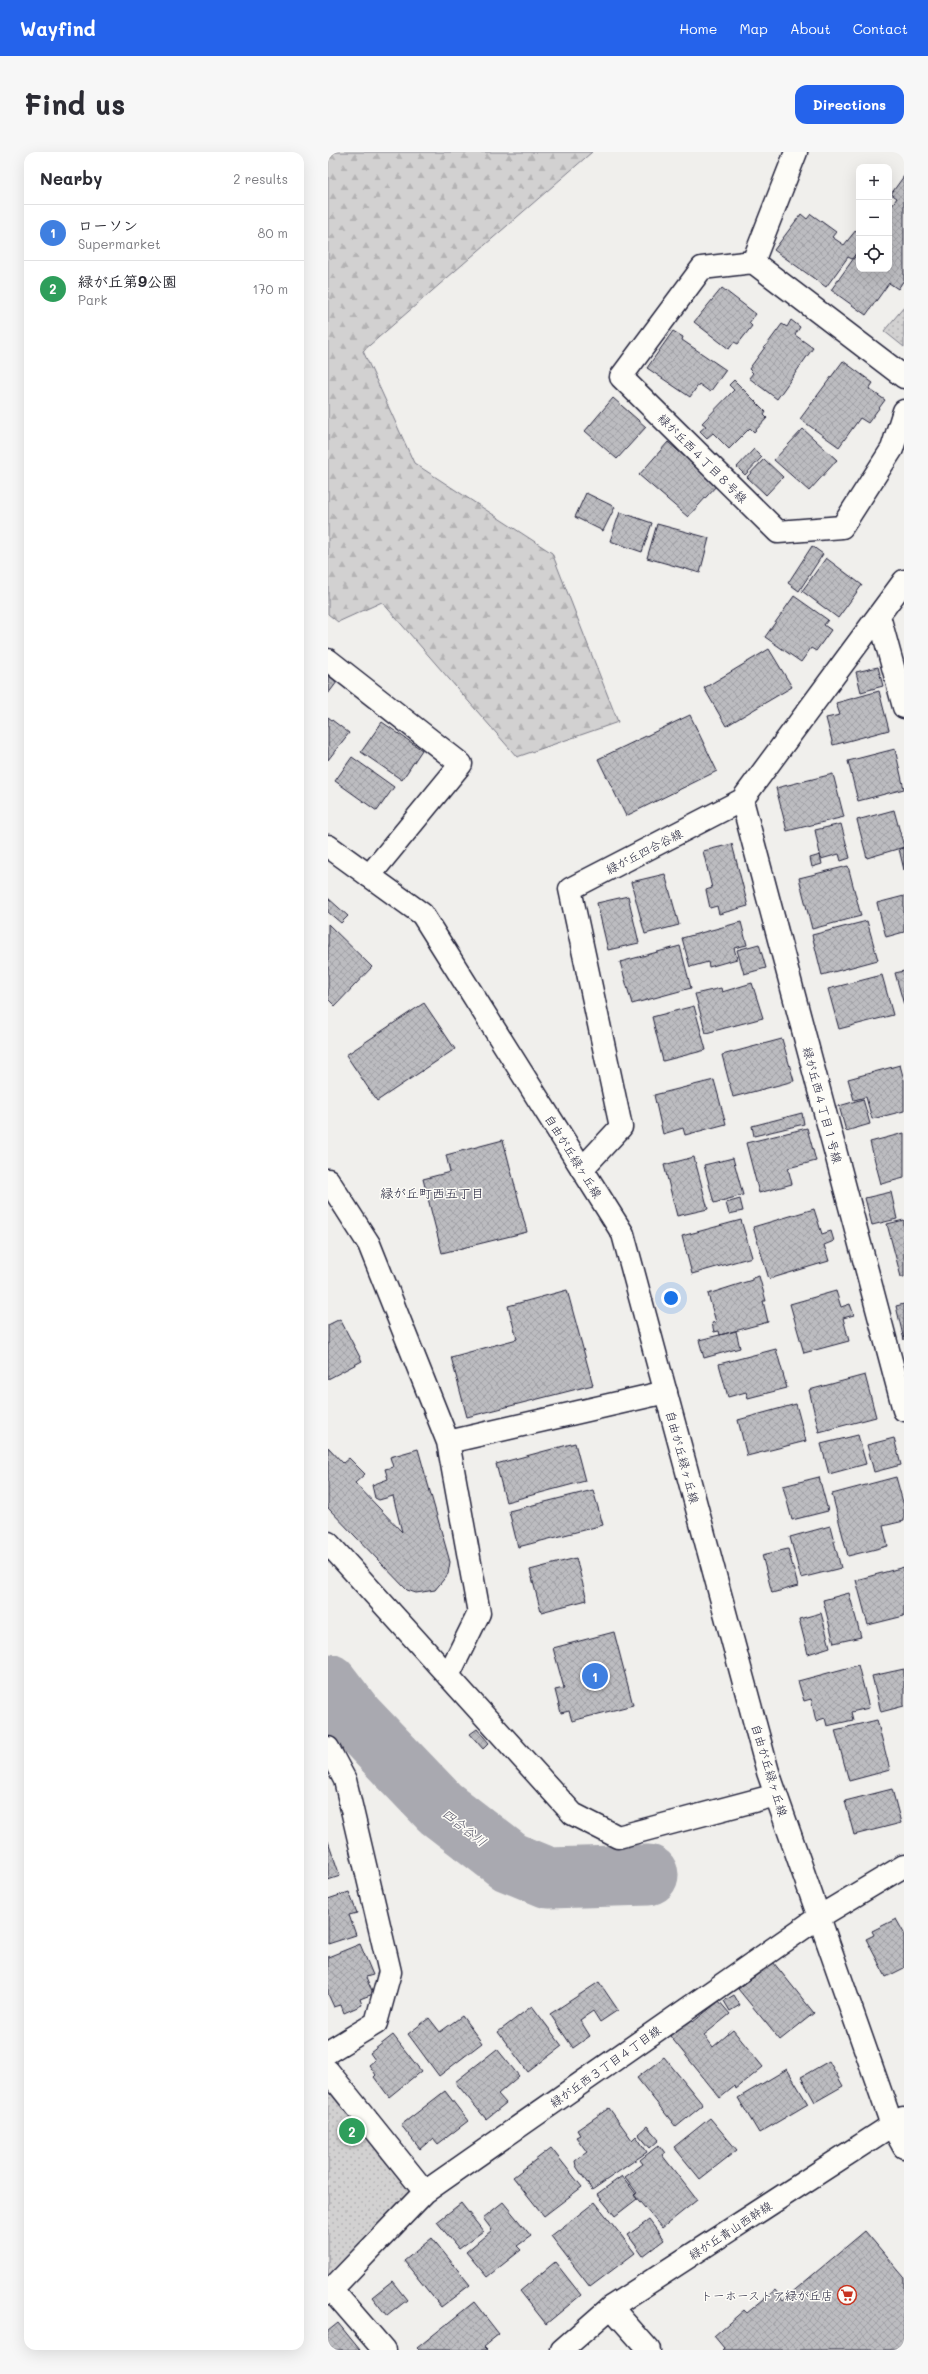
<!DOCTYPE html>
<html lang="en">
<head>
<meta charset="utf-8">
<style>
	:root { --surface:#fff; --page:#f7f7f7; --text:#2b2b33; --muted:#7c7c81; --line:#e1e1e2; --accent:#2563eb }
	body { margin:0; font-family:Mali,"Klee One",sans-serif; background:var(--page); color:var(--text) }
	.controls { position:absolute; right:12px; top:12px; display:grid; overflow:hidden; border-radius:8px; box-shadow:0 4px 16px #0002 }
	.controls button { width:36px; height:36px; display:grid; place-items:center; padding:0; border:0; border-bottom:1px solid var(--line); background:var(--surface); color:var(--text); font:20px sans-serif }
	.you { position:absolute; left:343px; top:1146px; width:14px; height:14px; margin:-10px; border:3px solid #fff; border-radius:50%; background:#1a73e8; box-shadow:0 0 0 6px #1a73e833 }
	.badge { display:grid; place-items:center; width:26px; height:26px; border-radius:50%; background:var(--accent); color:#fff; font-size:13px; font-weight:700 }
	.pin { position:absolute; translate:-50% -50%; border:2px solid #fff; box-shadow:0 1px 4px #0006 }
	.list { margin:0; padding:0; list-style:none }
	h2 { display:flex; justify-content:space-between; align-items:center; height:52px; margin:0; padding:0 16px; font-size:17px }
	h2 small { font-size:13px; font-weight:400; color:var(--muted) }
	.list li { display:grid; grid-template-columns:26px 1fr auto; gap:12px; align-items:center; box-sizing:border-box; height:56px; padding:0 16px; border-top:1px solid var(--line) }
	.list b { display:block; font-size:15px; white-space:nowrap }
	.list p { margin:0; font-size:13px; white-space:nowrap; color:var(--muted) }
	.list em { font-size:13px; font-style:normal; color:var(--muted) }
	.icon { flex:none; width:22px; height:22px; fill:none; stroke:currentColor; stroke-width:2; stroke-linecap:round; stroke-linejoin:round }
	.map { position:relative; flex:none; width:576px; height:2198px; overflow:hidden; border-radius:12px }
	header { display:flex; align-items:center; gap:24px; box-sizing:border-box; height:56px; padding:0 20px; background:var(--accent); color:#fff }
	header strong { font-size:19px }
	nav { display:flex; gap:22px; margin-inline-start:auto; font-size:14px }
	.intro { display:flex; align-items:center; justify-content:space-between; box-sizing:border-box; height:96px; padding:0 24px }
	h1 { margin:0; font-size:28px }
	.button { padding:10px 18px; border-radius:12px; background:var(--accent); color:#fff; font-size:14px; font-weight:700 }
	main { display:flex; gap:24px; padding:0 24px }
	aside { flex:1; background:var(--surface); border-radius:12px; box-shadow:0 4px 16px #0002 }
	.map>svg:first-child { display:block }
	.forest { fill:url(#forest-firs); stroke:#7a7a86 }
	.park { fill:url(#park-dots); stroke:#7a7a86 }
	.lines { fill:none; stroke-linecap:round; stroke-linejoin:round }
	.river { stroke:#a9a9b0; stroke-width:61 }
	.building { fill:url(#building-cross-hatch); stroke:#22223b }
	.minor-casing { stroke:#22223b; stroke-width:25 }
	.tertiary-casing { stroke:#22223b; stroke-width:25 }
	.minor { stroke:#fdfcf7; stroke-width:22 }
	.tertiary { stroke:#fdfcf7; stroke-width:22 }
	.labels { text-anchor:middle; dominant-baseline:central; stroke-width:3; stroke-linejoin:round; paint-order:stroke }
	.street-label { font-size:12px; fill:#22223b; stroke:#fdfcf7 }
	.poi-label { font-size:12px; fill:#22223b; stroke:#fdfcf7; text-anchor:end }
	.neighbourhood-label { font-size:13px; fill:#22223b; stroke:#fdfcf7 }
	.water-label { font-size:13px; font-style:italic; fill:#58586a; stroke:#fdfcf7 }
</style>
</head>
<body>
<header>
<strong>Wayfind</strong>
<nav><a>Home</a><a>Map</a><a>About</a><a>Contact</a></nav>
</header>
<div class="intro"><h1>Find us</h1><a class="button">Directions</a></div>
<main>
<aside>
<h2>Nearby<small>2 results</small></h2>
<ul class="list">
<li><span class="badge" style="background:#3f7fe0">1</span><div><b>ローソン</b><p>Supermarket</p></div><em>80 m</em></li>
<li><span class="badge" style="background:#2e9e5b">2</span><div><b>緑が丘第9公園</b><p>Park</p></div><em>170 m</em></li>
</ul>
</aside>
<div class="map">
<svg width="576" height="2198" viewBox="0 0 576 2198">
	<defs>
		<pattern id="forest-firs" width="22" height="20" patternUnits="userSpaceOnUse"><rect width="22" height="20" fill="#d2d1d1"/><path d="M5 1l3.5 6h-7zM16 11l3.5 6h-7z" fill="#b4b3b4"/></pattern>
		<pattern id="park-dots" width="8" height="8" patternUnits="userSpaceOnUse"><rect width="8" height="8" fill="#d2d1d1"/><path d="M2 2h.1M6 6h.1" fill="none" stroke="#b4b3b4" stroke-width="1.8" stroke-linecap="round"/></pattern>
		<pattern id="building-cross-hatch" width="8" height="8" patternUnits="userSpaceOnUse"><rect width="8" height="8" fill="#bcbcc0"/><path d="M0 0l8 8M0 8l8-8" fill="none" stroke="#a1a1a6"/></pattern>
	</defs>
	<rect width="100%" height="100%" fill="#f0efec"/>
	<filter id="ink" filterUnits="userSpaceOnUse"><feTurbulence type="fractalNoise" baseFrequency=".025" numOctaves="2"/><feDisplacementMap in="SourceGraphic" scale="8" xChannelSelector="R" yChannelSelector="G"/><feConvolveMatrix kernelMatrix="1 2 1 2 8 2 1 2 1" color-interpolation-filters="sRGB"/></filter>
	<g filter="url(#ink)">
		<!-- forest -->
		<path class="forest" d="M0,0H264L35,199L86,311L224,401L290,570L189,605L54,450L10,470L0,462Z"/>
		<!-- park -->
		<path class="park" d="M576,155V195L556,179Z
			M0,1919L97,2040L0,2137Z"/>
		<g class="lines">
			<!-- river -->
			<path class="river" d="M0,1532L26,1566L112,1656L182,1710L221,1726L320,1723"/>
		</g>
		<!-- building -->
		<path class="building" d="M576,24V128L570,137L561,131L538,163L503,138L531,99V117H561V57L569,46L563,42Z
			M473,62L479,67L483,62L508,80L504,85L516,93L528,78L531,80V97L524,107L520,105L498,135L446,98Z
			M394,136L428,162L421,171L424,174L410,192L406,190L401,197L366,170Z
			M463,168L472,175L467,183L485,196L449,247L421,226L425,221L421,217L454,172L459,175Z
			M345,179L355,185L354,188L398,218L382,240L371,232L362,245L319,216Z
			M515,209L545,231L541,237L557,248L540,271L532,266L511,295L472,267Z
			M406,228L438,260L436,263L439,266L426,280L422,276L401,297L385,281L379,286L372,279L378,274L374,271L406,238L401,233Z
			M285,246L318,275L289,307L257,279Z
			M475,277L509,308L481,339L446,308Z
			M340,290L389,333L360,365L311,323Z
			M426,297L434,305L417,323L409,315Z
			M436,307L455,325L438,343L419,325Z
			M258,341L287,355L275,379L247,365Z
			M292,360L324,371L314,400L282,389Z
			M329,372L381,386L372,421L319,406Z
			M484,394L495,402L471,439L460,431Z
			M498,406L534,433L510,466L474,439Z
			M466,444L500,468L496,473L503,478L488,499L483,496L473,510L437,485Z
			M441,497L464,535L398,574L376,536Z
			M550,515L555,534L533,540L528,520Z
			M0,523L9,530L0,542Z
			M551,539L561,578L505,593L498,566L512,563L508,551Z
			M362,563L389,619L298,664L270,607Z
			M0,565L21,581L0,608Z
			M54,570L94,598L74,628L33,600Z
			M567,597L576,637L530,649L520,609Z
			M24,605L66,635L49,659L7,629Z
			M505,622L516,665L459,679L448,636Z
			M566,658L576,695L539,706L529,668Z
			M513,672L522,706L513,709L511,702L493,707L487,678Z
			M404,692L420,754L391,762L389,754L382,756L378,738L384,736L375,699Z
			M576,696V718L571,697Z
			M492,703L494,712L484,715L482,706Z
			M520,714L533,764L484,777L471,726Z
			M337,722L351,773L317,782L303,730Z
			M300,744L311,791L280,798L269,751Z
			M576,744V780L558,785L549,751Z
			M0,746L20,764L13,771L0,760Z
			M539,769L550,808L494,823L484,783Z
			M413,770L419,793L406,796L409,807L381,815L380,810L362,815L354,786Z
			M0,772L44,815L7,854L0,847Z
			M431,792L438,816L416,822L409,798Z
			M352,794L363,836L304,852L292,810Z
			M576,819V853L567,821Z
			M554,823L565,863L511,877L500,837Z
			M424,831L435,866L378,881L367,842L393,836L394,840Z
			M96,851L127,897L49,949L18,903Z
			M366,854L378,898L335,909L324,865Z
			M454,887L466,929L405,945L394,903Z
			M572,913L576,928V959L544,967L538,945L526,948L520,927Z
			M386,928L398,972L357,983L355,976L335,982L326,943Z
			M535,947L542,972L518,979L511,954Z
			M474,961L476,972L426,984L424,974Z
			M479,976L488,1009L460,1016L464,1032L431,1041L418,991Z
			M576,981V1026L553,1032L542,990Z
			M175,988L199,1080L114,1101L95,1027L122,1020L118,1003Z
			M366,1005L380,1057L349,1064L336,1013Z
			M405,1006L415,1043L386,1051L376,1013Z
			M563,1040L569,1067L544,1073L537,1046Z
			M412,1047L415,1059L401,1062L398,1051Z
			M486,1057L494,1082L503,1079L506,1089L496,1093L501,1109L441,1127L425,1075Z
			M413,1068L424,1105L364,1122L354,1084Z
			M576,1068V1125H573L559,1072Z
			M431,1124L438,1149H435L440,1170L392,1183L391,1179L386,1180L384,1171L388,1170L380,1142L424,1128V1126Z
			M239,1138L265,1233L139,1265L123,1205L189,1187L180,1154Z
			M508,1139L513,1155L522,1152L526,1163L515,1166L521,1189L476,1201L462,1152Z
			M576,1152V1188L568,1154Z
			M12,1167L34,1209L0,1227V1173Z
			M408,1179L412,1196L376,1206L371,1188Z
			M448,1197L459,1236L420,1246L418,1240L400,1245L391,1212Z
			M537,1223L548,1265L491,1280L481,1238Z
			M468,1252L478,1289L419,1304L410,1268Z
			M530,1283L538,1312L501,1322L493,1292Z
			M566,1286L573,1313L546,1320L539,1293Z
			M247,1291L257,1329L178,1350L168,1312Z
			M0,1295L15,1311L21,1306L37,1322L27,1331L74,1380L65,1344L51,1348L47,1346L44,1333L60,1327L57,1317L65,1315L62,1305L90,1297L122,1410L120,1422L107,1438L88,1441L79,1438L0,1356Z
			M491,1325L500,1359L464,1368L455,1334Z
			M568,1325L576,1354V1369L555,1374L560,1394L520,1404L504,1342Z
			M265,1338L275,1373L190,1395L181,1359Z
			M502,1374L513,1416L473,1426L462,1385Z
			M460,1397L470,1434L444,1441L434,1403Z
			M248,1406L259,1448L213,1460L202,1418Z
			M576,1415V1464L540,1473L528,1428Z
			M521,1441L533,1485L506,1491L495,1448Z
			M493,1461L502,1495L480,1502L471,1467Z
			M286,1480L305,1553L244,1569L241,1559L233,1561L227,1538L236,1536L225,1496Z
			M530,1513L541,1556L523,1560L525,1568L499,1574L497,1566L488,1569L483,1547L476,1549L470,1529Z
			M576,1517V1554L553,1560L544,1524Z
			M549,1568L562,1618L521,1629L507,1578Z
			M149,1577L161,1591L155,1597L142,1582Z
			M564,1637L573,1671L526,1683L517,1649Z
			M0,1689L12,1724L0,1728Z
			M21,1740L29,1761L21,1763L28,1783L0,1792V1747Z
			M568,1767L576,1781V1816L558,1825L538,1787L546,1783L544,1779Z
			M32,1792L45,1823L38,1825L45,1842L32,1847L34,1853L16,1861L13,1853L6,1855L0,1842V1805Z
			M445,1810L486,1861L452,1888L410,1837Z
			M271,1830L290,1858L272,1870L265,1859L252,1868L262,1884L245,1896L222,1862Z
			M406,1843L412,1853L402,1859L396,1849Z
			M391,1849L402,1862L376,1883L385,1895L405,1878L435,1915L408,1937L407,1934L392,1946L342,1884L363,1867L365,1870Z
			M204,1854L234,1894L200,1920L170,1880Z
			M134,1864L154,1891L111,1924L80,1882L101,1866L112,1880Z
			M65,1883L93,1919L61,1945L46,1925L48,1923L41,1913L47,1908L42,1901Z
			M169,1897L191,1924L170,1942L178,1951L158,1967L127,1930Z
			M336,1905L375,1953L348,1975L309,1926Z
			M501,1909L515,1934L487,1950L473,1925Z
			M459,1917L480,1952L431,1981L410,1946Z
			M117,1939L140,1969L110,1992L105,1986L92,1997L73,1973Z
			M281,1956L304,1988L308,1984L319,2000L264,2038L248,2014L247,2009L259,2000L248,1985L252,1983L249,1978Z
			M382,1966L409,1998L372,2027L346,1995Z
			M319,1974L331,1988L322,1996L310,1982Z
			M331,1993L337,2001L334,2003L369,2048L334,2076L306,2043L309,2041L297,2025L315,2012L312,2008Z
			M223,1996L254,2035L216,2064L185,2025Z
			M294,2024L308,2042L306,2043L309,2047L287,2064L269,2042Z
			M175,2050L203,2084L189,2094L193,2098L159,2125L138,2100L164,2078L155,2066Z
			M267,2050L307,2101L262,2135L223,2084Z
			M133,2051L155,2079L131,2097L109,2070Z
			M321,2068L336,2088L315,2104L300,2083Z
			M537,2079L576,2125V2198H394L396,2196L386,2184L416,2158L419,2161L447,2138L455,2148Z
			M104,2086L142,2133L113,2155L76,2109Z
			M227,2110L253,2143L218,2172L192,2139Z
			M64,2129L79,2148L59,2164L44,2145Z
			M146,2150L171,2182L156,2194L160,2198H91L89,2196Z
			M10,2171L32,2198H0V2179Z"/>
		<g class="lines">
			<defs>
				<path id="minor" d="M425,110L468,0
					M576,225L425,110L374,116L293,225L450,380L514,375L564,297L576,259
					M551,464L576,555
					M0,508L133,612L41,724
					M414,648L576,1258
					M254,1017L293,975L242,737L414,648L576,429
					M0,1028L41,1092L120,1290L151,1461L120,1524
					M120,1290L338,1240
					M0,1391L245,1662L290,1685L448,1643
					M0,1596L17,1628L62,1820L48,1871L0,1900
					M0,1919L97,2040
					M0,2137L4,2138L56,2198
					M0,2141L97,2040L491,1765L576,1714
					M283,2155L321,2198"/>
				<path id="tertiary" d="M0,694L94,762L295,1082L440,1620L564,1973L576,1995
					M234,2198L283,2155L575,1966"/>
			</defs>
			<!-- minor casing -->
			<use href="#minor" class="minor-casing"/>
			<!-- tertiary casing -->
			<use href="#tertiary" class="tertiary-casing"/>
			<!-- minor -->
			<use href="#minor" class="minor"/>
			<!-- tertiary -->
			<use href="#tertiary" class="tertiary"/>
		</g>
	</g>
	<!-- icons -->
	<defs>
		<symbol id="supermarket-ring" viewBox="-11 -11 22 22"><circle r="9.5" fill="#fdfcf7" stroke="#c8321e" stroke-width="1.5"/><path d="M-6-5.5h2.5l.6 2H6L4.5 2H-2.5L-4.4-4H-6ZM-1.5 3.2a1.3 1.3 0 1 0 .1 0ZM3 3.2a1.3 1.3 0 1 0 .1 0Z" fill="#c8321e"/></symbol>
	</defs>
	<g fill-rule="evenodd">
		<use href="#supermarket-ring" x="508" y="2132" width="22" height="22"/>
	</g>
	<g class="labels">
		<!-- street labels -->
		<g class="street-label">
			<text transform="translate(375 306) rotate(45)">緑が丘西４丁目８号線</text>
			<text transform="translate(316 699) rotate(-27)">緑が丘四合谷線</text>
			<text transform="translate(495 953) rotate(75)">緑が丘西４丁目１号線</text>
			<text transform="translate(246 1004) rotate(58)">自由が丘緑ヶ丘線</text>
			<text transform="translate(355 1305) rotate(75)">自由が丘緑ヶ丘線</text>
			<text transform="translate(442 1618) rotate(73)">自由が丘緑ヶ丘線</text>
			<text transform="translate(277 1914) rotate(-35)">緑が丘西３丁目４丁目線</text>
			<text transform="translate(402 2078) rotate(-33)">緑が丘青山西幹線</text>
		</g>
		<!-- poi labels -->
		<g class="poi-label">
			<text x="505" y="2143">トーホーストア緑が丘店</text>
		</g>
		<!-- neighbourhood labels -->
		<g class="neighbourhood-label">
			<text x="104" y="1040">緑が丘町西五丁目</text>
		</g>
		<!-- water labels -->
		<g class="water-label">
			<text transform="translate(137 1675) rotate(38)">四合谷川</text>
		</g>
	</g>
</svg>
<div class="controls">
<button>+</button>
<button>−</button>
<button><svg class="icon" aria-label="locate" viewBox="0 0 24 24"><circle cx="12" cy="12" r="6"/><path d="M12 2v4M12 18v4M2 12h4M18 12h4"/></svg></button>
</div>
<div class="you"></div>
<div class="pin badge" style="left:267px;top:1524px;background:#3f7fe0">1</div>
<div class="pin badge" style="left:24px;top:1979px;background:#2e9e5b">2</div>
</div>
</main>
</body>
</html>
